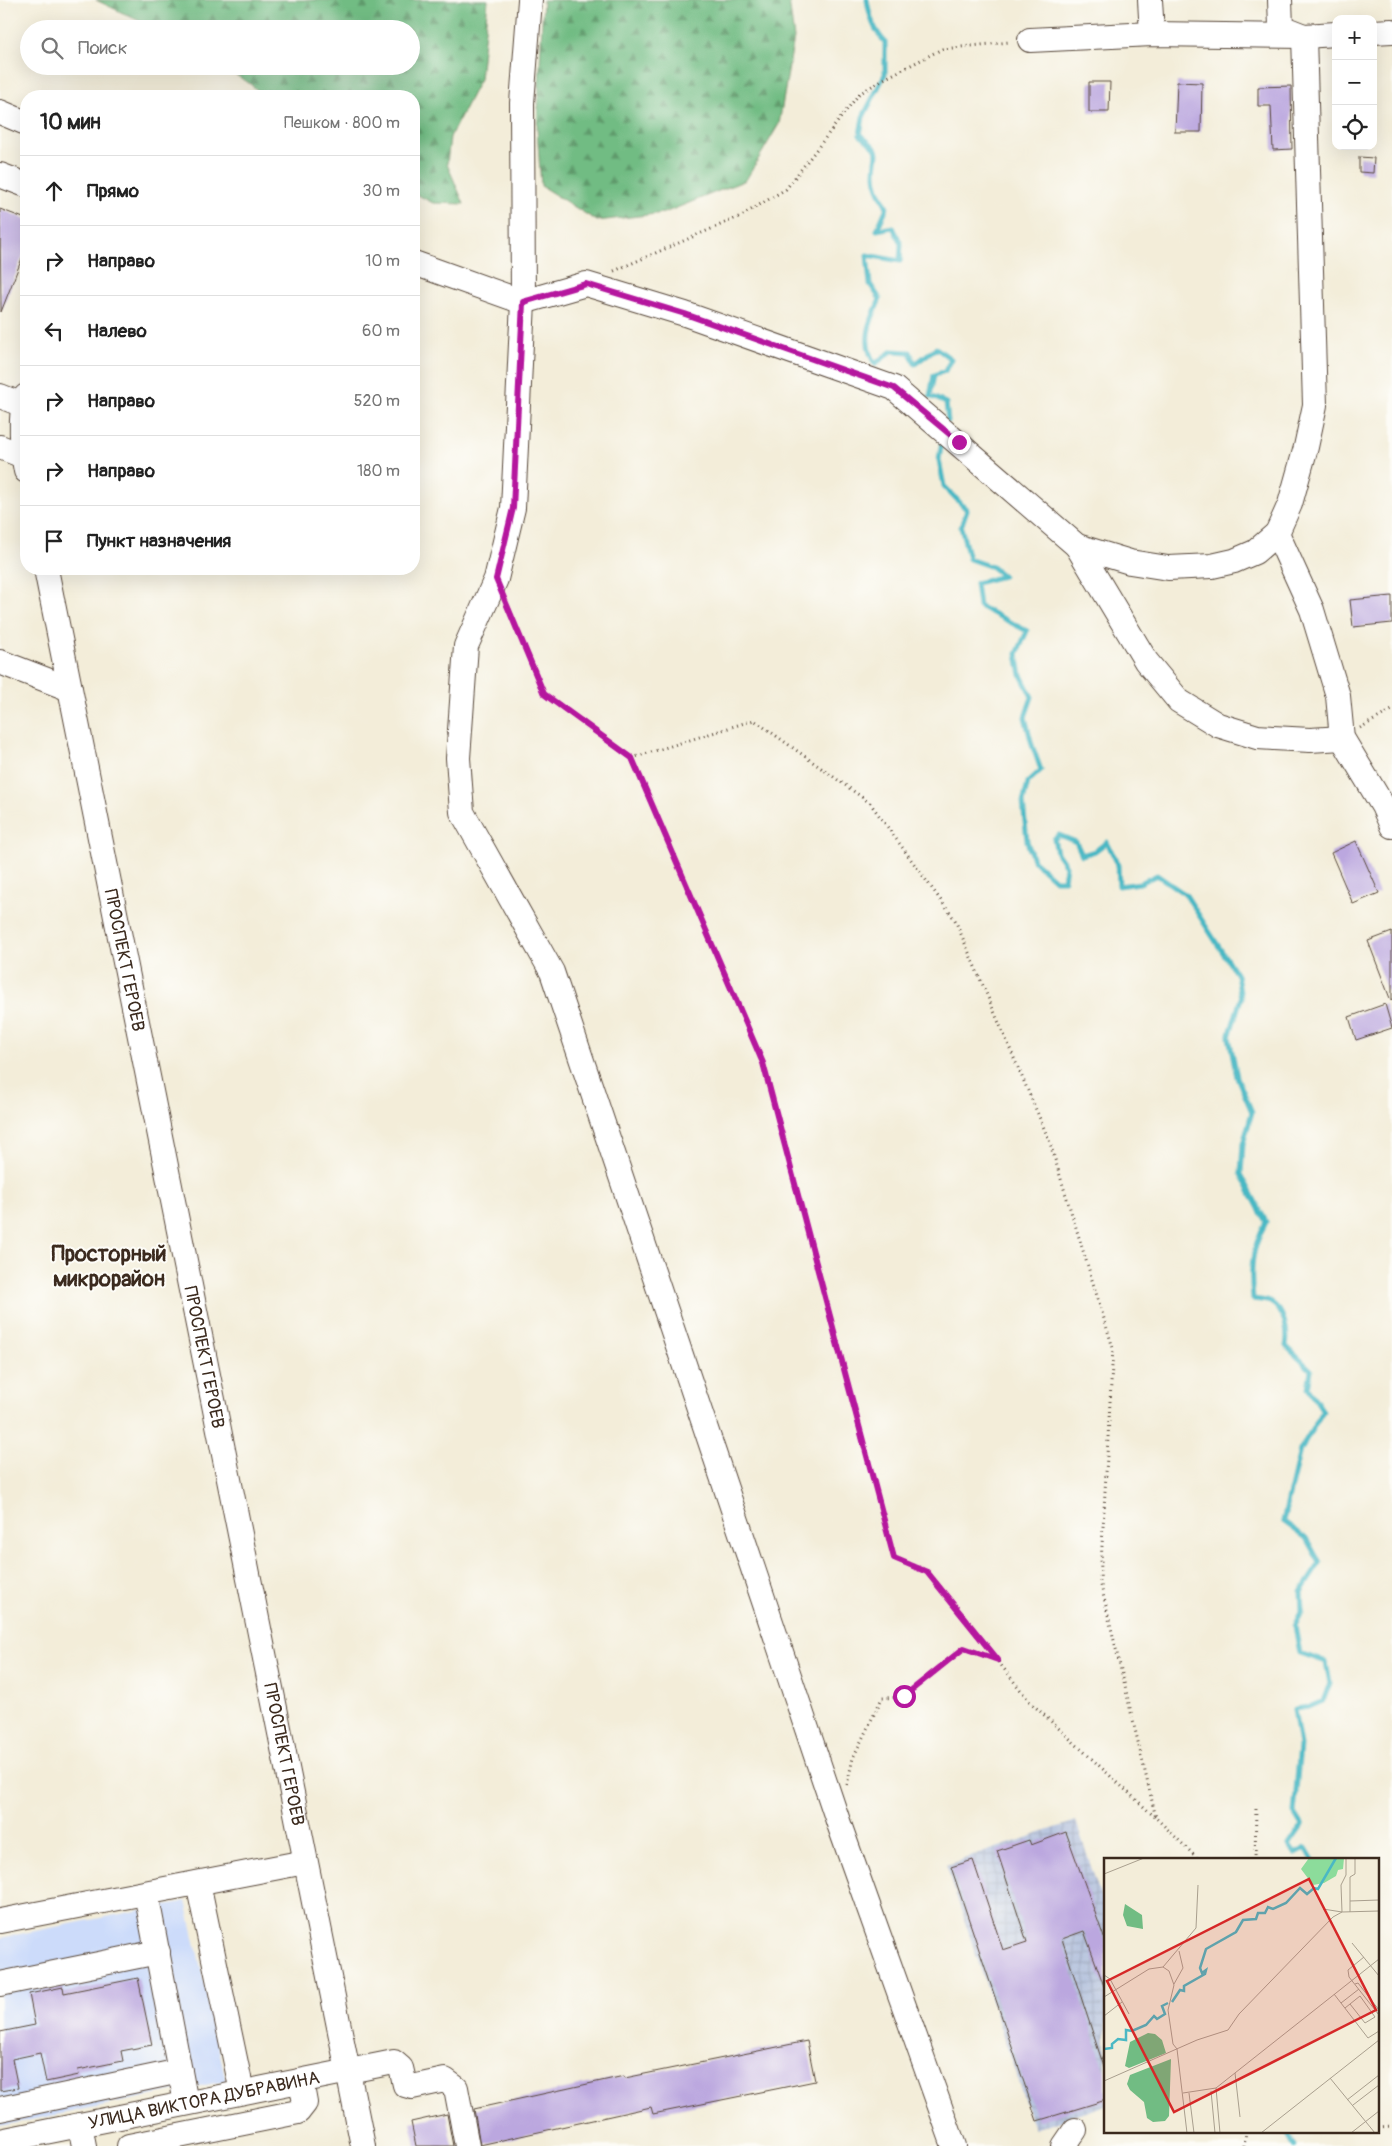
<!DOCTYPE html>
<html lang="ru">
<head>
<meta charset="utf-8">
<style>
	:root { --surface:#fff; --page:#f2f2f2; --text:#222; --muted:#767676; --line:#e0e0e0 }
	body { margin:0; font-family:Pangolin,sans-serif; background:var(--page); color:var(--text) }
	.controls { position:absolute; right:15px; top:15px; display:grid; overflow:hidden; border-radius:10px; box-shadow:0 5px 20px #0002 }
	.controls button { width:45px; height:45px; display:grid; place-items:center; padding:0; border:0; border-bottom:1px solid var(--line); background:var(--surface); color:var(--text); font:25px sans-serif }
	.stop { position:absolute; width:15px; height:15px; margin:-11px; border:4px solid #b5179e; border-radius:50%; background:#fff }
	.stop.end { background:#b5179e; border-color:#fff; box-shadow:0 1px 5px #0008 }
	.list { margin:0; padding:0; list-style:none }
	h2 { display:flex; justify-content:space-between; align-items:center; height:65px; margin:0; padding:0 20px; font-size:21px }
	h2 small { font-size:16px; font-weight:400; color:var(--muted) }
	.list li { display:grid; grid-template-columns:32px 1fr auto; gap:15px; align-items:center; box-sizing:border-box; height:70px; padding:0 20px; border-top:1px solid var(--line) }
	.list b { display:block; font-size:19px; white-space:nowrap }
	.list em { font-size:16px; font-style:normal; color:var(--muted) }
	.icon { flex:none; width:28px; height:28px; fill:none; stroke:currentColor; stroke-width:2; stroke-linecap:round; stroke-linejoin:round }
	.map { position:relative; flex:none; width:1392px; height:2146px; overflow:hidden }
	.search { position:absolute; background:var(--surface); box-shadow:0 5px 20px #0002; left:20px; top:20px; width:400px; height:55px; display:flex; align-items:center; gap:12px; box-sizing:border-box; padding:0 18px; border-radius:28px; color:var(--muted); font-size:19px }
	.panel { position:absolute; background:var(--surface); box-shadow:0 5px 20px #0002; left:20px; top:90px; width:400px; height:485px; border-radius:20px }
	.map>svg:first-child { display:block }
	.built { fill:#ccdbfa }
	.industrial { fill:url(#industrial-grid) }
	.forest { fill:url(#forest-firs); stroke:#567350 }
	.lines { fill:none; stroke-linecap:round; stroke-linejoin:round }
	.stream { stroke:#4ab8c4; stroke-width:5 }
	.building { fill:#bba7df }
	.minor-casing { stroke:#57473a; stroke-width:26 }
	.path { stroke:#57473a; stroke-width:3; stroke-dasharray:1 4; stroke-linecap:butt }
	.minor { stroke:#fff; stroke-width:24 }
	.route { stroke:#b5179e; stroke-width:6 }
	.labels { text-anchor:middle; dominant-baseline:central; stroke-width:4; stroke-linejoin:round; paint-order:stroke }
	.street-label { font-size:18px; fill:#3b2a1e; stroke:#fdfcf7 }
	.district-label { font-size:22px; font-weight:bold; fill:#3b2a1e; stroke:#fdfcf7 }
	.inset-river { fill:none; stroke:#4ab8c4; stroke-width:2.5 }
	.inset-road { fill:none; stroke:#a99f8e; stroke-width:1 }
	.view { fill:#d62828; fill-opacity:0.15; stroke:#d62828; stroke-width:2.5 }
	.inset-edge { fill:none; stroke:#3b2a1e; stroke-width:2.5 }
</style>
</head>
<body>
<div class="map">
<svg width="1392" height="2146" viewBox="0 0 1392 2146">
	<defs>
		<pattern id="industrial-grid" width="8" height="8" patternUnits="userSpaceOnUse" patternTransform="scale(1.25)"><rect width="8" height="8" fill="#b8c5de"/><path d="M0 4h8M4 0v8" fill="none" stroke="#9fa9be"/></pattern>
		<pattern id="forest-firs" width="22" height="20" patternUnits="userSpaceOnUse" patternTransform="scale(1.25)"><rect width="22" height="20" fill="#71bc83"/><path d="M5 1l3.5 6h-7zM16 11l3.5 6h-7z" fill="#5e996b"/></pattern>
	</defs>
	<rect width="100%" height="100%" fill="#fdfcf7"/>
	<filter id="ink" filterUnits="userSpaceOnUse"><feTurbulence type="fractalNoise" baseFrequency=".02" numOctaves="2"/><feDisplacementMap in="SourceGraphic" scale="10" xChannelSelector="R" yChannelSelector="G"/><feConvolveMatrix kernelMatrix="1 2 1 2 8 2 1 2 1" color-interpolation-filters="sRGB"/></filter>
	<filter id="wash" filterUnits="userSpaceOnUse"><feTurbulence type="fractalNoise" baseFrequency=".0096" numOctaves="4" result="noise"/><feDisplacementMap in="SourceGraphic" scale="20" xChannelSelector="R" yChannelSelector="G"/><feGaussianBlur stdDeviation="1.12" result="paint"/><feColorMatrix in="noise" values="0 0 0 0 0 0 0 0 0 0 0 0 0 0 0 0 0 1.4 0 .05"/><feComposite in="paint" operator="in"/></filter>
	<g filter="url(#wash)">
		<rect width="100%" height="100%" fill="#f3edd9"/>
		<!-- built -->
		<path class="built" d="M186,1901L226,2081L0,2126V1938Z"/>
		<!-- industrial -->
		<path class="industrial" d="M1076,1821L1106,1912V2105L1034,2129L946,1865Z"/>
		<!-- forest -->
		<path class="forest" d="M96,0H488L480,79L450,137L447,164L464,204L433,203L414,193V96H264L249,83L221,66H411V29H156Z
			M543,0H789L794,38L779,124L746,180L664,213L597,221L541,186L537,129Z"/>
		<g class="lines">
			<!-- stream -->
			<path class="stream" d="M867,0C870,17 873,29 885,42V74L863,117L860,135C885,154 875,149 875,174C875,186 882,197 887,207L877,230L893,227L901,244L900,261L867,255L870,284L880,299C870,321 861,342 875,364L892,351L910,352L915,364L936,348L951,359L945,371L934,375L930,396L946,403L948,421
				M942,440L939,460L944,486L967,510L961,527L969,559L992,567L1003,576L976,583L979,606L1027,631L1017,654L1021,675L1032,697L1025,717L1032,745L1041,770L1028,782L1023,802L1027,841L1033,860L1055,880H1064L1066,866L1057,853L1054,839L1059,835L1076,842L1082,855L1095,851L1107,842L1118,865L1119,886L1140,883L1157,875L1186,895L1237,975L1241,998L1229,1037L1237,1077L1252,1112L1243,1144L1241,1174L1266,1222C1251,1250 1250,1268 1253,1299C1258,1300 1265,1300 1270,1302C1284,1309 1289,1331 1286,1346L1311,1370L1308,1388L1323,1411L1300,1450L1283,1521L1306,1538L1320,1563L1301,1592L1302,1612L1295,1626L1300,1653L1326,1662L1330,1683L1323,1701L1309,1707L1294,1709L1300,1746L1294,1813L1302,1826L1289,1845L1295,1854L1306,1848L1313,1860
				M1287,2132L1295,2146"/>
		</g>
		<g id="blocks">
			<!-- building -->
			<path class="building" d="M1089,82H1110L1109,112H1089Z
				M1177,82L1202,83L1201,132H1175Z
				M1291,86L1292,149L1273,150L1271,106H1258V87Z
				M1359,157L1374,158L1373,173L1359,172Z
				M0,209L26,219V248L1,312Z
				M1392,596V623L1353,627L1350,600Z
				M1356,841L1379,893L1353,904L1331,853Z
				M1392,932V1000L1391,1001L1368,941Z
				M1385,1004L1392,1028L1356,1040L1349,1017Z
				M1066,1832L1106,1943V1986H1104L1084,1931L1062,1939L1106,2073V2100L1037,2121L951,1867L973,1860L1003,1950L1027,1942L997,1851L1029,1840L1031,1845Z
				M138,1978L152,2045L121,2051L123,2061L78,2070L79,2075L46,2082L40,2053L12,2059L18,2088L0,2091V2032L35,2025L29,1994L63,1987L64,1993Z
				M807,2041L815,2081L653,2114L651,2107L480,2145L474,2109L624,2076L625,2078Z
				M447,2114L453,2146H416L411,2122Z"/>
		</g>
	</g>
	<g filter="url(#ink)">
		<use href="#blocks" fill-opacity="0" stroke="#57473a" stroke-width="1"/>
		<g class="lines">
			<defs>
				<g id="minor">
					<path d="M530,0L522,103L523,302L513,508L496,579L466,646L458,758L462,812L552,972L839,1824L954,2146"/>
					<path d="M1150,0L1152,34"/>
					<path d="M1373,32L1392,31"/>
					<path d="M1030,40L1152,34L1304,36L1336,34"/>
					<path d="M0,112L26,123"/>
					<path d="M0,175L26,185"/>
					<path d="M414,263L523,302L586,284L685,314L894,388L1077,546L1130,562L1168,568L1212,566L1234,561L1255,552L1277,533L1290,504L1306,447L1315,405L1304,36L1281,27L1280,0"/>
					<path d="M0,396L23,405"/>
					<path d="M26,396C19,415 22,451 26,471"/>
					<path d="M0,447L23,456"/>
					<path d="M1277,533L1312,610L1338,696L1342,738L1383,806L1392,826"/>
					<path d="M1077,546L1146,661L1179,701L1218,725L1257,737L1310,740L1342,738"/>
					<path id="s1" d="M46,569L363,2146"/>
					<path d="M0,662L70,689"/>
					<path d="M198,1883L242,2092"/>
					<path d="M146,1893L186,2103"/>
					<path d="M0,1921L305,1862"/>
					<path d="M0,1984L158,1952"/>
					<path d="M0,2109L180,2071"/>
					<path d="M80,2125L84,2146"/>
					<path id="s2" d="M0,2141L394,2062L401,2068L405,2085L412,2087L445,2080L456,2088L467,2146"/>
					<path d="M129,2146L298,2112L305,2103L301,2081"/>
					<path d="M1064,2146L1075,2130"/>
				</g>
			</defs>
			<!-- minor casing -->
			<use href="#minor" class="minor-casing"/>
			<!-- path -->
			<path class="path" d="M614,271L741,216L786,189L859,94L882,80L942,49L1010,42
				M507,605L544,694L632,758L763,1063L894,1558L927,1571L1030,1702L1156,1818
				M1360,728L1392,710
				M632,758L754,720L870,803L955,920L1049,1140L1113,1348L1100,1581L1156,1818L1199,1860
				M847,1785L853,1758L882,1698L904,1697L964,1648L997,1660
				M1255,1860L1256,1808
				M1378,2128L1392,2127
				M1244,2146L1246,2132"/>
			<!-- minor -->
			<use href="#minor" class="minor"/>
		</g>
	</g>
	<g class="lines" filter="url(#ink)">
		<!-- route -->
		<path class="route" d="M904,1696L964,1648L998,1660L927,1572L894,1558L763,1063L632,758L544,694L496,579L513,508L523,302L586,284L685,314L894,388L959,442"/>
	</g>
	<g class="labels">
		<!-- street labels -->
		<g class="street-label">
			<text stroke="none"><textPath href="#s1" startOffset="399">ПРОСПЕКТ ГЕРОЕВ</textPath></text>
			<text stroke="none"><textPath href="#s1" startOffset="804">ПРОСПЕКТ ГЕРОЕВ</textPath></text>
			<text stroke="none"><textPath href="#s1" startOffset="1209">ПРОСПЕКТ ГЕРОЕВ</textPath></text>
			<text stroke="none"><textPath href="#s2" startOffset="208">УЛИЦА ВИКТОРА ДУБРАВИНА</textPath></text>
		</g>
		<!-- district labels -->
		<g class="district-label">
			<text x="109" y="1254">Просторный<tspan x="109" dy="25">микрорайон</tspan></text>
		</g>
	</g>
	<!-- overview -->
	<g transform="translate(1104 1858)">
		<rect width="275" height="275" fill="#f3edd9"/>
		<path d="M21,46L38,57L39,71L23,68L19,57ZM44,175L51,176L58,182L62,195L25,210L21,208L26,184ZM67,201L65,258L61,263L49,264L43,260L40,244L26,232L23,226L26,217Z" fill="#71bc83"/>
		<path d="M205,0H240L239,11L234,12L232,18L220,25L209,27L197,11Z" fill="#8cdc9b"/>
		<path class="inset-river" d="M68,144L76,132L80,133V128L101,116L102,112L98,115L96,110L102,91L132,74L139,62L152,61L154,55H161L164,49L169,51L182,45L196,30L203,36L210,30L214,31L232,0M0,191L8,190V186L14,181L22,182V172L28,173L42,167L50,158L53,161L61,156L58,148L64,145"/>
		<path class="inset-road" d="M0,16L40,0M246,43V19L251,16V0M219,51L238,54L237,27L242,17V0M246,54V43L275,42M248,85L275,118M260,99L244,112L245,119L275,157M59,109L92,70L94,27M0,117L6,121L25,156M70,126L79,110L75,93M251,126L254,125L275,152M230,136L264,180L275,173M0,139L45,111L59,109L65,113L70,127L64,152L69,186L73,191L83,275M237,145L255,131M246,146L261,165L271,159L256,138M241,150L256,138M0,158L18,144M131,215L136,259M226,220L271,275M0,223L93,182L124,172L135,156L229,59L238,54L275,53M112,230L116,275M107,233L111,275M79,235L112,230L275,101M85,235L90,275M243,242L275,217M249,247L275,227M157,275L275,182M247,275L275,253"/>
		<path class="view" d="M205,21L272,152L70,254L3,123Z"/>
		<rect width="275" height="275" class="inset-edge"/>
	</g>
</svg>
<div class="controls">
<button>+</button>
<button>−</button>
<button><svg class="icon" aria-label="locate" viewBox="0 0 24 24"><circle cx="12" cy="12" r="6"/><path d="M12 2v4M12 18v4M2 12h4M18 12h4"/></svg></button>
</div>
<div class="stop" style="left:904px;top:1696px"></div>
<div class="stop end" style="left:959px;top:442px"></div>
<div class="search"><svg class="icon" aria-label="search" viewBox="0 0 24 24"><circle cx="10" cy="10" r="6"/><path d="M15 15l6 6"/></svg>Поиск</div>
<section class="panel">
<h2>10 мин<small>Пешком · 800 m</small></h2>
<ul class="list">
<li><svg class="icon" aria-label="ahead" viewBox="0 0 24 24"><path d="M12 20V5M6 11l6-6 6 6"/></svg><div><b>Прямо</b></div><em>30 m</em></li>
<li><svg class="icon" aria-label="right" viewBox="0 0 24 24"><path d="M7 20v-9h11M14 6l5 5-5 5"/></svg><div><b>Направо</b></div><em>10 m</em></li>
<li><svg class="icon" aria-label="left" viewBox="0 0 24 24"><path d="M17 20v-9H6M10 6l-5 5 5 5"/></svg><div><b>Налево</b></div><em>60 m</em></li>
<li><svg class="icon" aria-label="right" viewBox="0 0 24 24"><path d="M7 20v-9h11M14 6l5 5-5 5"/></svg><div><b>Направо</b></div><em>520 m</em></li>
<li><svg class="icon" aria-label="right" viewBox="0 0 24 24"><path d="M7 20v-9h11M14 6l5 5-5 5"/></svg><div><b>Направо</b></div><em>180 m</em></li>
<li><svg class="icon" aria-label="arrive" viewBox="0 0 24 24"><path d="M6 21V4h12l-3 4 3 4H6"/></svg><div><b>Пункт назначения</b></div></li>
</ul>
</section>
</div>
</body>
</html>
